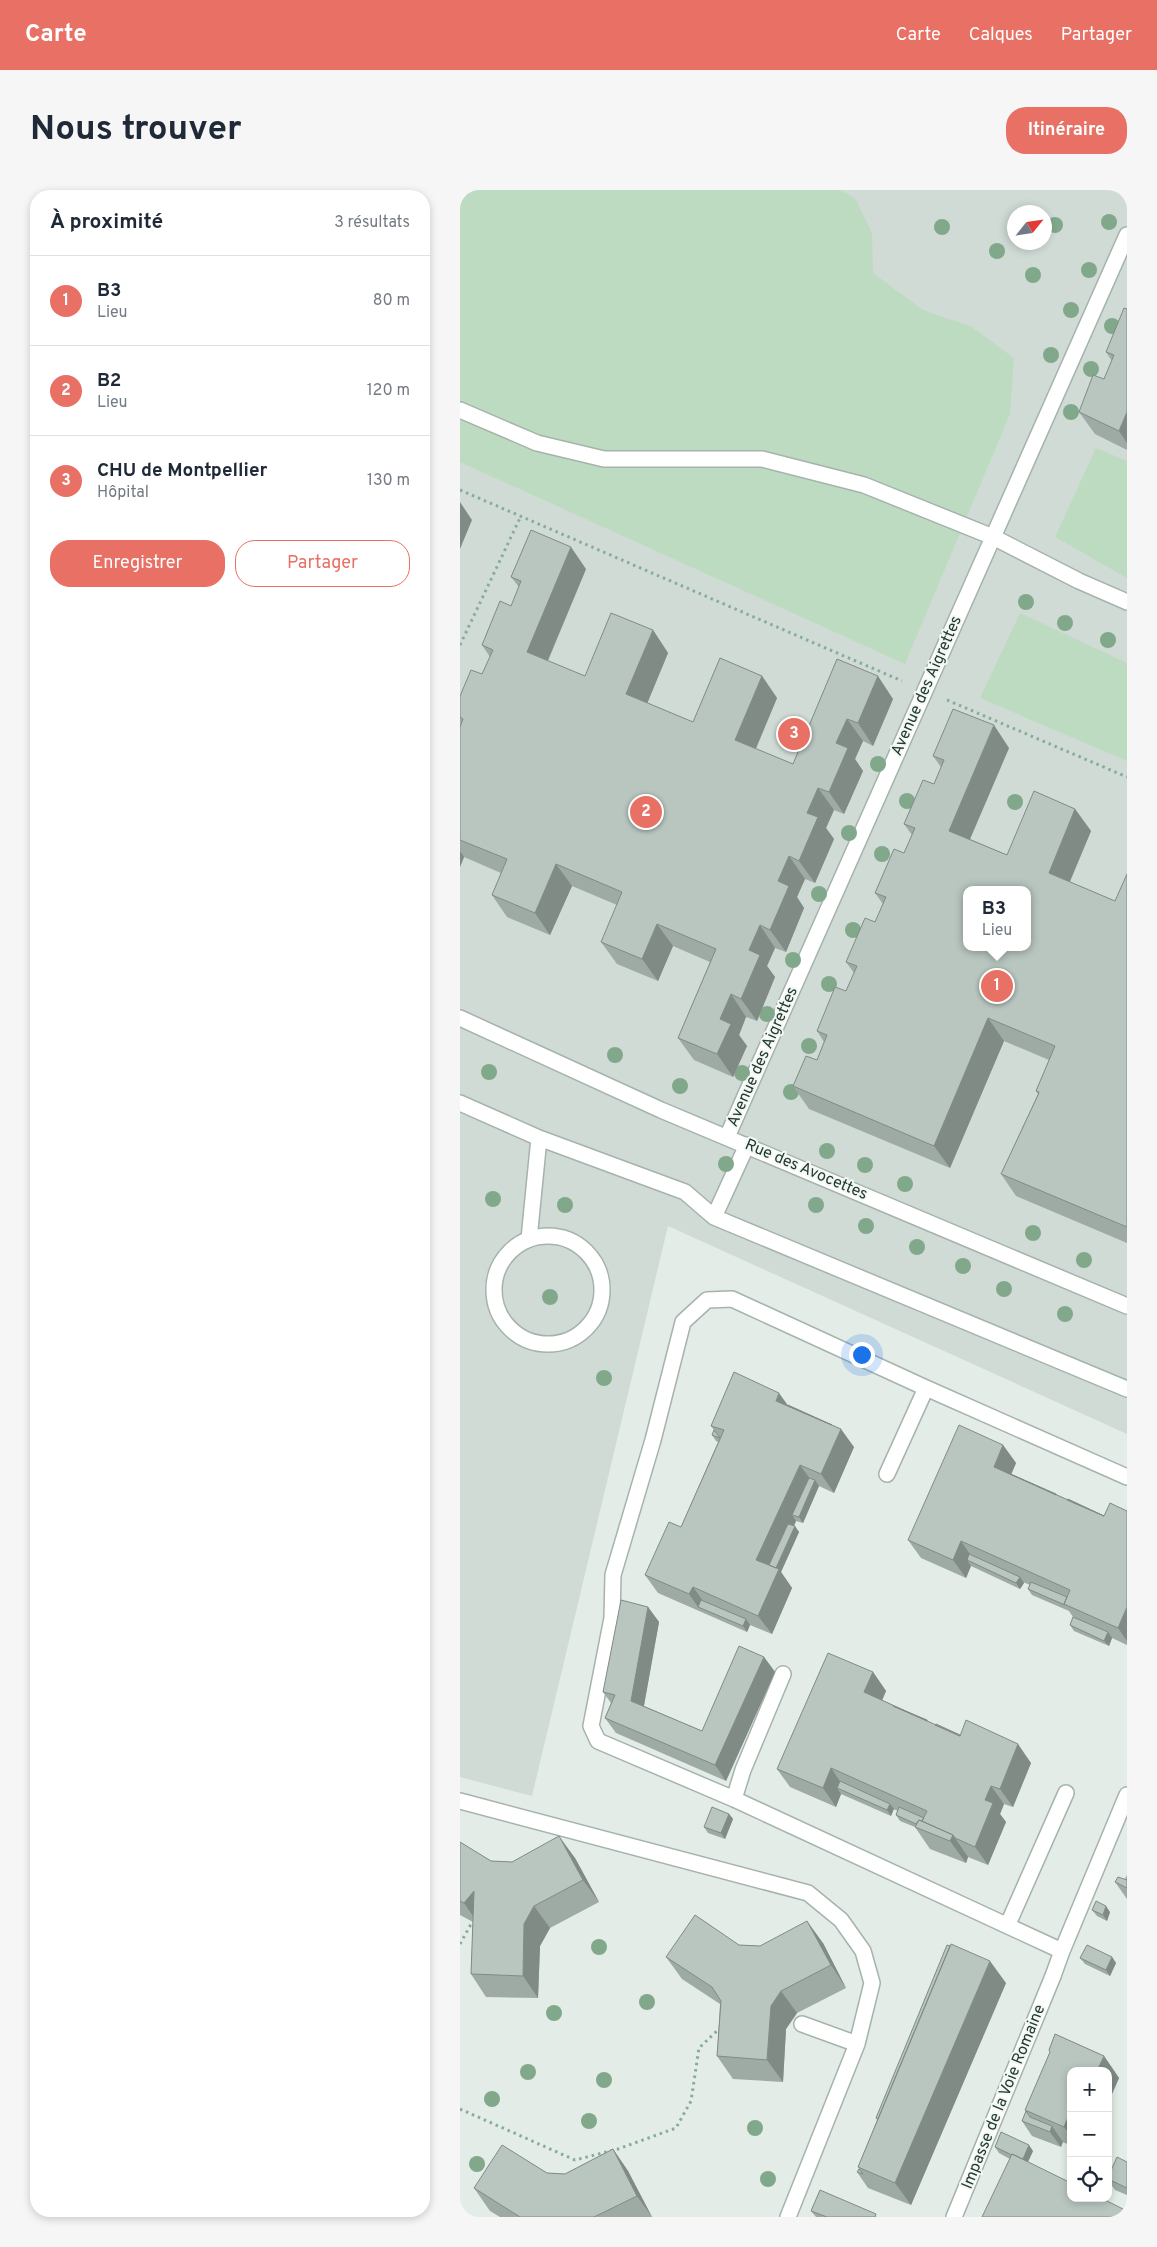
<!DOCTYPE html>
<html lang="fr">
<head>
<meta charset="utf-8">
<style>
	:root { --surface:#fff; --page:#f6f6f7; --text:#1f2937; --muted:#747a83; --line:#e0e1e3; --accent:#e87064 }
	body { margin:0; font-family:Overpass,sans-serif; background:var(--page); color:var(--text) }
	.controls { position:absolute; right:15px; bottom:15px; display:grid; overflow:hidden; border-radius:10px; box-shadow:0 2px 8px #0003 }
	.controls button { width:45px; height:45px; display:grid; place-items:center; padding:0; border:0; border-bottom:1px solid var(--line); background:var(--surface); color:var(--text); font:25px sans-serif }
	.compass { position:absolute; left:547px; top:15px; width:45px; height:45px; border-radius:50%; background:var(--surface); box-shadow:0 2px 8px #0003; rotate:60deg }
	.you { position:absolute; left:401px; top:1164px; width:18px; height:18px; margin:-12px; border:4px solid #fff; border-radius:50%; background:#1a73e8; box-shadow:0 0 0 8px #1a73e833 }
	.badge { display:grid; place-items:center; width:32px; height:32px; border-radius:50%; background:var(--accent); color:#fff; font-size:16px; font-weight:700 }
	.pin { position:absolute; translate:-50% -50%; border:2px solid #fff; box-shadow:0 1px 5px #0006 }
	.popup { position:absolute; left:503px; top:696px; width:68px; height:65px; box-sizing:border-box; display:grid; place-content:center; border-radius:10px; background:var(--surface); filter:drop-shadow(0 1px 4px #0005); font-size:16px; white-space:nowrap; color:var(--muted) }
	.popup b { font-size:19px; color:var(--text) }
	.popup::after { content:''; position:absolute; left:50%; top:100%; margin-left:-10px; border:10px solid transparent; border-top-color:var(--surface) }
	.list { margin:0; padding:0; list-style:none }
	h2 { display:flex; justify-content:space-between; align-items:center; height:65px; margin:0; padding:0 20px; font-size:21px }
	h2 small { font-size:16px; font-weight:400; color:var(--muted) }
	.list li { display:grid; grid-template-columns:32px 1fr auto; gap:15px; align-items:center; box-sizing:border-box; height:90px; padding:0 20px; border-top:1px solid var(--line) }
	.list b { display:block; font-size:19px; white-space:nowrap }
	.list p { margin:0; font-size:16px; white-space:nowrap; color:var(--muted) }
	.list em { font-size:16px; font-style:normal; color:var(--muted) }
	.actions { display:flex; gap:10px; padding:15px 20px }
	.actions a { flex:1; padding:11px 0; border:1px solid var(--accent); border-radius:20px; text-align:center; font-size:18px; color:var(--accent) }
	.actions .main { background:var(--accent); color:#fff }
	.icon { flex:none; width:28px; height:28px; fill:none; stroke:currentColor; stroke-width:2; stroke-linecap:round; stroke-linejoin:round }
	.map { position:relative; flex:none; width:667px; height:2027px; overflow:hidden; border-radius:20px }
	header { display:flex; align-items:center; gap:30px; box-sizing:border-box; height:70px; padding:0 25px; background:var(--accent); color:#fff }
	header strong { font-size:24px }
	nav { display:flex; gap:28px; margin-inline-start:auto; font-size:18px }
	.intro { display:flex; align-items:center; justify-content:space-between; box-sizing:border-box; height:120px; padding:0 30px }
	h1 { margin:0; font-size:35px }
	.button { padding:12px 22px; border-radius:20px; background:var(--accent); color:#fff; font-size:18px; font-weight:700 }
	main { display:flex; gap:30px; padding:0 30px }
	aside { flex:1; background:var(--surface); border-radius:20px; box-shadow:0 2px 8px #0003 }
	.map>svg:first-child { display:block }
	.built { fill:#d1dbd5; fill-rule:evenodd }
	.green { fill:#bddbc0 }
	.lines { fill:none; stroke-linecap:round; stroke-linejoin:round }
	.service-casing { stroke:#a6b3ac; stroke-width:18 }
	.minor-casing { stroke:#a6b3ac; stroke-width:18 }
	.path { stroke:#85ad9a; stroke-width:3; stroke-dasharray:2.5 4; stroke-linecap:butt }
	.service { stroke:#fff; stroke-width:15 }
	.minor { stroke:#fff; stroke-width:15 }
	.tree { fill:#81a88a }
	.wall { fill:#9eaaa4 }
	.shaded-wall { fill:#818b86 }
	.building { fill:#b8c6bf; stroke:#818b86; fill-rule:evenodd }
	.labels { text-anchor:middle; dominant-baseline:central; stroke-width:4; stroke-linejoin:round; paint-order:stroke }
	.street-label { font-size:16px; fill:#243b31; stroke:#f3f8f5 }
</style>
</head>
<body>
<header>
<strong>Carte</strong>
<nav><a>Carte</a><a>Calques</a><a>Partager</a></nav>
</header>
<div class="intro"><h1>Nous trouver</h1><a class="button">Itinéraire</a></div>
<main>
<aside>
<h2>À proximité<small>3 résultats</small></h2>
<ul class="list">
<li><span class="badge">1</span><div><b>B3</b><p>Lieu</p></div><em>80 m</em></li>
<li><span class="badge">2</span><div><b>B2</b><p>Lieu</p></div><em>120 m</em></li>
<li><span class="badge">3</span><div><b>CHU de Montpellier</b><p>Hôpital</p></div><em>130 m</em></li>
</ul>
<div class="actions"><a class="main">Enregistrer</a><a>Partager</a></div>
</aside>
<div class="map">
<svg width="667" height="2027" viewBox="0 0 667 2027">
	<rect width="100%" height="100%" fill="#e3ece6"/>
	<!-- built -->
	<path class="built" d="M0,0H667V1244L208,1036L72,1606L0,1587ZM554,22H584V52H554ZM507,700H567V757H507Z"/>
	<!-- green -->
	<path class="green" d="M0,0H379L395,8L412,43L413,83L463,120L512,137L554,168L550,224L445,474L0,272Z
		M636,258L667,271V388L595,347Z
		M560,423L667,473V571L520,508Z"/>
	<g class="lines">
		<defs>
			<path id="service" d="M0,220L77,253L144,269H302L404,295L533,347L619,391L667,412
				M0,828L201,920L667,1116
				M0,913L79,948L69,1049
				M267,947L667,45
				M79,948L225,1002L254,1027L667,1199
				M254,1027L287,955
				M34 1100a54 54 0 1 1 108 0a54 54 0 1 1-108 0Z
				M427,1284L466,1198
				M274,1609L283,1580L323,1484
				M0,1611L348,1703L381,1730L403,1761L412,1793L397,1854L328,2027
				M548,1734L606,1603
				M602,1761L274,1609L138,1551L131,1536L152,1428L153,1385L193,1250L223,1132L247,1110L272,1109L466,1198L667,1287
				M593,1786L602,1761L667,1605
				M342,1834L397,1854"/>
			<path id="minor" d="M494,2027L593,1786"/>
		</defs>
		<!-- service casing -->
		<use href="#service" class="service-casing"/>
		<!-- minor casing -->
		<use href="#minor" class="minor-casing"/>
		<!-- path -->
		<path class="path" d="M0,300L442,491
			M0,455L61,326
			M487,510L667,587
			M0,1754L11,1734L14,1732
			M0,1919L115,1970L158,1959L216,1938L231,1911L239,1858L261,1837"/>
		<!-- service -->
		<use href="#service" class="service"/>
		<!-- minor -->
		<use href="#minor" class="minor"/>
	</g>
	<!-- trees -->
	<g class="tree">
		<circle cx="649" cy="32" r="8"/>
		<circle cx="595" cy="35" r="8"/>
		<circle cx="482" cy="37" r="8"/>
		<circle cx="537" cy="61" r="8"/>
		<circle cx="629" cy="80" r="8"/>
		<circle cx="573" cy="85" r="8"/>
		<circle cx="611" cy="120" r="8"/>
		<circle cx="652" cy="136" r="8"/>
		<circle cx="591" cy="165" r="8"/>
		<circle cx="631" cy="179" r="8"/>
		<circle cx="611" cy="222" r="8"/>
		<circle cx="566" cy="412" r="8"/>
		<circle cx="605" cy="433" r="8"/>
		<circle cx="648" cy="450" r="8"/>
		<circle cx="418" cy="574" r="8"/>
		<circle cx="447" cy="611" r="8"/>
		<circle cx="555" cy="612" r="8"/>
		<circle cx="389" cy="643" r="8"/>
		<circle cx="422" cy="664" r="8"/>
		<circle cx="359" cy="704" r="8"/>
		<circle cx="393" cy="740" r="8"/>
		<circle cx="333" cy="770" r="8"/>
		<circle cx="369" cy="794" r="8"/>
		<circle cx="307" cy="824" r="8"/>
		<circle cx="349" cy="856" r="8"/>
		<circle cx="155" cy="865" r="8"/>
		<circle cx="29" cy="882" r="8"/>
		<circle cx="282" cy="883" r="8"/>
		<circle cx="220" cy="896" r="8"/>
		<circle cx="331" cy="902" r="8"/>
		<circle cx="367" cy="961" r="8"/>
		<circle cx="266" cy="974" r="8"/>
		<circle cx="405" cy="975" r="8"/>
		<circle cx="445" cy="994" r="8"/>
		<circle cx="33" cy="1009" r="8"/>
		<circle cx="105" cy="1015" r="8"/>
		<circle cx="356" cy="1015" r="8"/>
		<circle cx="406" cy="1036" r="8"/>
		<circle cx="573" cy="1043" r="8"/>
		<circle cx="457" cy="1057" r="8"/>
		<circle cx="624" cy="1070" r="8"/>
		<circle cx="503" cy="1076" r="8"/>
		<circle cx="544" cy="1099" r="8"/>
		<circle cx="90" cy="1107" r="8"/>
		<circle cx="605" cy="1124" r="8"/>
		<circle cx="144" cy="1188" r="8"/>
		<circle cx="139" cy="1757" r="8"/>
		<circle cx="187" cy="1812" r="8"/>
		<circle cx="94" cy="1823" r="8"/>
		<circle cx="68" cy="1882" r="8"/>
		<circle cx="144" cy="1890" r="8"/>
		<circle cx="32" cy="1909" r="8"/>
		<circle cx="129" cy="1931" r="8"/>
		<circle cx="295" cy="1938" r="8"/>
		<circle cx="17" cy="1974" r="8"/>
		<circle cx="308" cy="1989" r="8"/>
	</g>
	<!-- wall -->
	<path class="wall" d="M667,119V260L635,244L619,222L644,189L652,171L646,162Z
		M126,379L88,471L125,486L193,440L208,463L187,513L233,532L302,486L317,508L296,559L333,574L377,469L433,509L413,556L403,551L395,569L403,581L384,624L374,620L366,638L374,649L355,693L345,689L337,707L344,718L326,762L315,758L307,776L315,787L297,831L286,827L279,845L287,856L273,887L234,870L218,848L250,772L213,756L198,791L157,774L141,752L157,715L112,696L90,745L47,727L32,705L41,683L4,667L0,677V506L22,484L30,467L22,455L51,416L59,397L51,387Z
		M549,558L510,649L547,665L615,619L631,641L610,692L655,711L667,684V1053L556,1006L541,984L578,904L576,901L589,870L544,851L490,978L349,919L333,896L357,870L364,852L357,841L386,801L394,783L386,772L415,732L423,714L415,703L444,663L452,645L444,634L474,594L481,577L473,566Z
		M328,1215L394,1257L374,1303L359,1296L343,1333L336,1331L334,1336L339,1342L321,1382L332,1398L312,1444L290,1435L287,1442L198,1403L185,1385L221,1337L258,1252L256,1251L252,1245L254,1240L251,1236Z
		M543,1255L556,1273L551,1284L644,1326L667,1321V1455L652,1448L649,1456L614,1441L610,1435L613,1427L609,1421L572,1405L568,1399L570,1395L563,1392L564,1393L560,1399L511,1376L506,1388L461,1368L448,1350Z
		M188,1417L199,1432L184,1516L242,1541L304,1467L315,1482L266,1591L156,1543L145,1528L151,1513L143,1502Z
		M413,1482L426,1501L422,1510L467,1530L468,1532L500,1545L553,1552L571,1573L553,1617L544,1614L540,1624L546,1632L528,1675L508,1667L506,1673L470,1659L455,1637L440,1631L436,1625L438,1621L433,1619L431,1626L381,1604L376,1617L330,1597L317,1579Z
		M269,1624L273,1629L265,1649L248,1643L244,1637Z
		M0,1652L31,1671L52,1672L115,1668L139,1712L90,1738L80,1756L78,1808L26,1807L11,1784L13,1732L0,1725Z
		M667,1685V1709L655,1692L665,1689Z
		M632,1720L650,1722L647,1731L637,1726Z
		M363,1753L386,1798L337,1823L326,1839L323,1892L273,1889L257,1866L260,1814L222,1789L206,1767L279,1755L300,1756Z
		M652,1767L656,1773L650,1786L625,1774L620,1768Z
		M546,1793L451,2015L408,1998L397,1982L399,1979L398,1977L417,1930L416,1928Z
		M595,1844L644,1866L659,1888L648,1913V1881H611V1955L602,1952L601,1957L572,1946L562,1931L566,1921L565,1920L590,1862L589,1860Z
		M535,1957L573,1961L568,1972L550,1969L539,1963Z
		M153,1959L168,1981L192,2027H40L30,2021L14,1998L87,1983L105,1984Z
		M667,1972V2005L655,2000L648,1990V1987Z
		M351,2021L418,2027H356Z"/>
	<!-- shaded-wall -->
	<path class="shaded-wall" d="M667,222V253L659,241Z
		M0,312L12,330L0,359Z
		M111,357L126,379L82,484L67,462Z
		M193,440L208,463L182,526L166,504Z
		M302,486L317,508L290,572L275,550Z
		M418,486L433,509L413,556L398,533Z
		M387,529L403,551L395,569L403,581L384,624L369,602L376,553Z
		M534,535L549,558L504,663L489,641Z
		M358,598L374,620L366,638L374,649L355,693L339,671L347,623Z
		M615,619L631,641L604,705L589,683Z
		M0,661L4,667L0,677Z
		M329,666L345,689L337,707L344,718L326,762L310,740L318,691Z
		M96,674L112,696L90,745L75,723Z
		M197,734L213,756L198,791L182,769Z
		M300,735L315,758L307,776L315,787L297,831L281,809L289,760Z
		M271,804L286,827L279,845L287,856L273,887L257,864L260,829Z
		M528,828L544,851L490,978L474,956Z
		M319,1203L332,1221L316,1211Z
		M381,1239L394,1257L374,1303L361,1284Z
		M543,1255L556,1273L548,1292L534,1277Z
		M340,1275L353,1293L332,1325L336,1331L311,1385L296,1370Z
		M355,1290L359,1296L343,1333L339,1327Z
		M335,1336L339,1342L321,1382L332,1398L312,1444L298,1426L312,1386Z
		M501,1351L514,1370H507L511,1376L506,1388L493,1370Z
		M560,1387L564,1393L560,1399L556,1393Z
		M233,1397L246,1415L238,1417L229,1404Z
		M188,1417L199,1432L182,1526L171,1511Z
		M667,1417V1451L658,1438Z
		M286,1429L290,1435L287,1442L283,1436Z
		M648,1442L652,1448L649,1456L644,1451Z
		M304,1467L315,1482L266,1591L255,1575Z
		M413,1482L426,1501L419,1518L404,1502Z
		M558,1554L571,1573L553,1617L540,1599Z
		M371,1578L384,1597L377,1598L381,1604L376,1617L363,1598Z
		M531,1596L544,1614L540,1624L546,1632L528,1675L515,1657L525,1610Z
		M430,1614L434,1619L431,1626L427,1620Z
		M269,1624L273,1629L265,1649L261,1643Z
		M493,1645L508,1667L506,1673L490,1651Z
		M99,1646L115,1668L139,1712L123,1690Z
		M14,1701L20,1736L4,1713Z
		M74,1716L90,1738L80,1756L78,1808L63,1786L64,1734Z
		M646,1716L650,1722L647,1731L643,1725Z
		M347,1731L363,1753L386,1798L371,1775Z
		M652,1767L656,1773L650,1786L646,1780Z
		M530,1771L546,1793L451,2015L435,1993Z
		M321,1801L337,1823L326,1839L323,1892L307,1870L311,1816Z
		M644,1866L659,1888L648,1913V1881H637Z
		M611,1920V1946L604,1937Z
		M592,1936L603,1952L601,1957L590,1942Z
		M569,1955L573,1961L566,1976L562,1970Z
		M153,1959L168,1981L192,2027L177,2006Z"/>
	<!-- building -->
	<path class="building" d="M664,118L667,119V222L659,241L619,222L633,185L644,189L654,165L646,162Z
		M71,340L111,357L67,462L125,486L151,423L193,440L166,504L233,532L260,468L302,486L275,550L333,574L377,469L418,486L398,533L387,529L376,553L388,558L369,602L358,598L347,623L358,627L339,671L329,666L318,691L329,696L310,740L300,735L289,760L300,765L281,809L271,804L260,829L271,834L257,864L218,848L256,759L197,734L182,769L141,752L162,702L96,674L75,723L32,705L47,669L0,650V537L3,529L0,527V506L11,480L22,484L33,460L22,455L40,411L51,416L61,391L51,387Z
		M493,519L534,535L489,641L547,665L574,601L615,619L589,683L655,711L667,684V1037L541,984L578,905L579,902L576,901L595,856L528,828L474,956L333,896L346,866L357,870L367,845L357,841L375,797L386,801L397,776L386,772L405,728L415,732L426,707L415,703L434,659L444,663L455,638L444,634L463,590L474,594L484,570L473,566ZM507,700H567V757H507Z
		M274,1182L319,1203L316,1211L381,1239L361,1284L340,1275L296,1370L319,1379L298,1426L233,1397L229,1404L185,1385L209,1332L221,1337L264,1240L251,1236Z
		M328,1215L372,1235L328,1216Z
		M499,1235L543,1255L534,1277L644,1326L650,1313L667,1321V1417L658,1438L604,1414L610,1400L501,1351L493,1370L448,1350Z
		M254,1240L260,1248L252,1245Z
		M546,1282L596,1304V1305Z
		M349,1288L355,1290L339,1327L332,1325Z
		M608,1309L644,1326L607,1310Z
		M328,1334L335,1336L316,1378L309,1375Z
		M509,1364L560,1387L556,1393L507,1370Z
		M571,1392L607,1407L604,1414L605,1415L568,1399Z
		M161,1410L188,1417L171,1511L242,1541L279,1456L304,1467L255,1575L145,1528L155,1505L143,1502Z
		M241,1410L286,1429L283,1436L238,1417Z
		M613,1427L648,1442L644,1451L610,1435Z
		M368,1463L413,1482L404,1502L500,1546L506,1530L558,1554L540,1599L531,1596L525,1610L533,1613L515,1657L495,1648L493,1645L462,1631L467,1621L371,1578L363,1598L317,1579Z
		M433,1516L467,1530V1531Z
		M476,1534L500,1545V1546L475,1535Z
		M380,1591L430,1614L427,1620L377,1598Z
		M252,1617L269,1624L261,1643L244,1637Z
		M439,1617L464,1628L462,1631L459,1630L456,1634L436,1625Z
		M459,1630L493,1645L490,1651L455,1637Z
		M99,1646L123,1690L74,1716L64,1734L63,1786L11,1784L14,1701L4,1713L0,1711V1652L31,1671L52,1672Z
		M658,1687L667,1690V1698L655,1692Z
		M636,1711L646,1716L643,1725L632,1720Z
		M235,1725L279,1755L300,1756L347,1731L371,1775L321,1801L311,1816L307,1870L257,1866L261,1811L252,1797L206,1767Z
		M491,1754L530,1771L435,1993L398,1977Z
		M487,1755L490,1756L418,1929L416,1928Z
		M627,1755L652,1767L646,1780L620,1768Z
		M595,1844L644,1866L637,1881H611V1920L604,1937L565,1920L590,1862L589,1860Z
		M566,1921L570,1927L592,1936L590,1942L562,1931Z
		M541,1942L569,1955L563,1969L552,1964V1965L535,1957Z
		M42,1955L87,1983L105,1984L153,1959L177,2006L134,2027H60L14,1998Z
		M552,1964L611,1993V2008H641L667,2021V2027H522Z
		M657,1967L667,1972V1998L648,1989V1987Z
		M399,1979L403,1984L397,1982Z
		M360,2000L416,2024L415,2027H367L351,2021Z"/>
	<g class="labels">
		<!-- street labels -->
		<g class="street-label">
			<text transform="translate(467 496) rotate(-66)">Avenue des Aigrettes</text>
			<text transform="translate(303 867) rotate(-66)">Avenue des Aigrettes</text>
			<text transform="translate(346 980) rotate(23)">Rue des Avocettes</text>
			<text transform="translate(544 1907) rotate(-68)">Impasse de la Voie Romaine</text>
		</g>
	</g>
</svg>
<div class="controls">
<button>+</button>
<button>−</button>
<button><svg class="icon" aria-label="locate" viewBox="0 0 24 24"><circle cx="12" cy="12" r="6"/><path d="M12 2v4M12 18v4M2 12h4M18 12h4"/></svg></button>
</div>
<svg class="compass" viewBox="-18 -18 36 36"><path d="M0-13l5 13h-10z" fill="#e53935"/><path d="M0 13l5-13h-10z" fill="#747a83"/></svg>
<div class="you"></div>
<div class="pin badge" style="left:537px;top:796px">1</div>
<div class="popup"><b>B3</b>Lieu</div>
<div class="pin badge" style="left:186px;top:622px">2</div>
<div class="pin badge" style="left:334px;top:544px">3</div>
</div>
</main>
</body>
</html>
